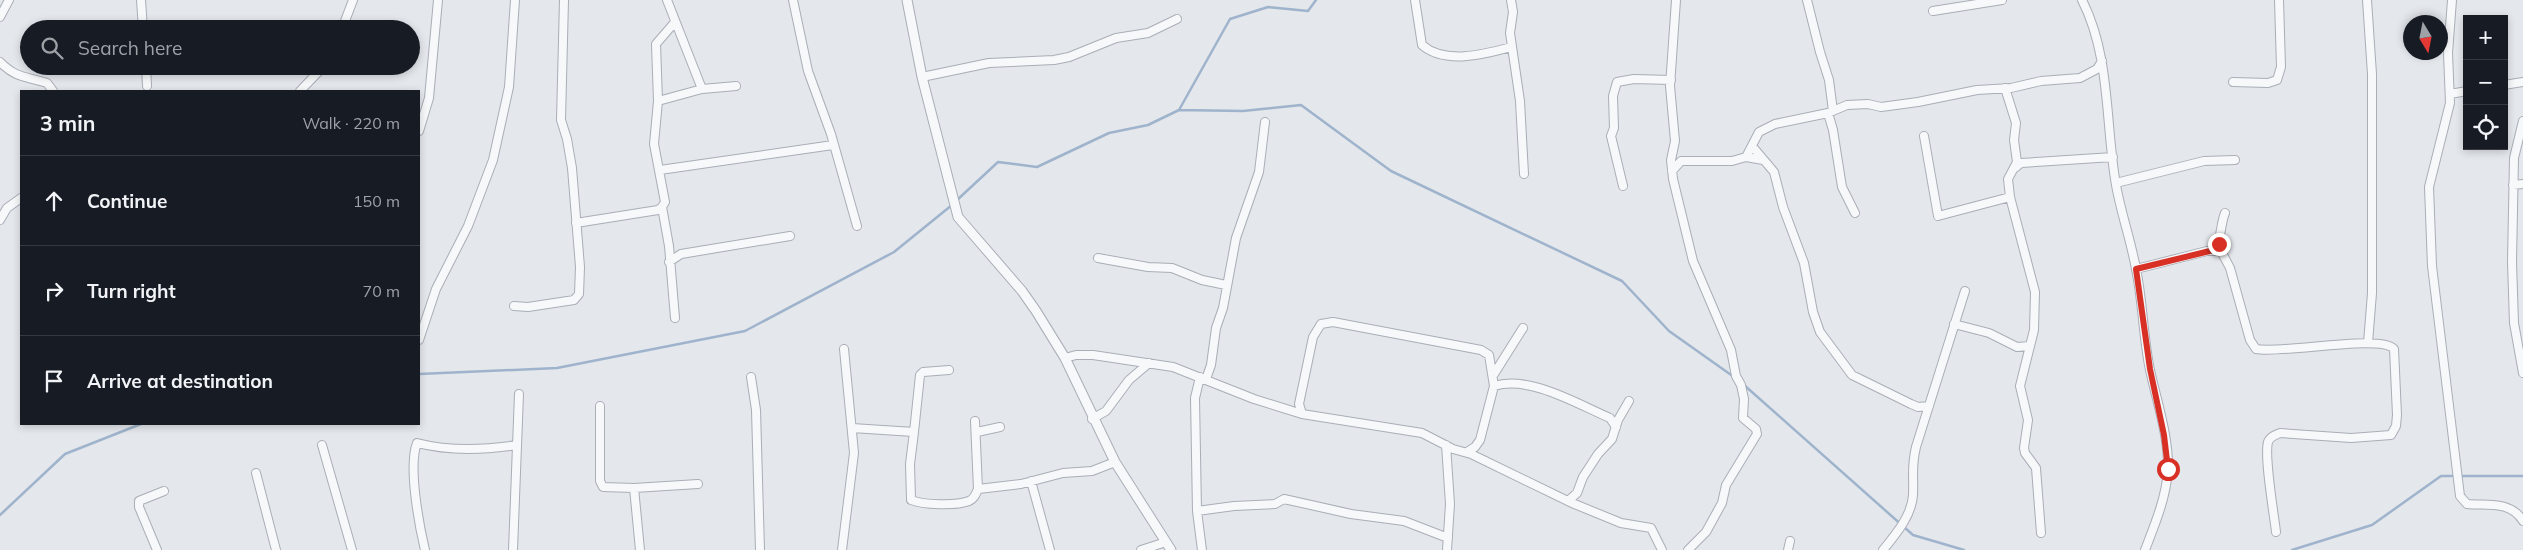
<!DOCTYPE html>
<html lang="en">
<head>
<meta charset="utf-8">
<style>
	:root { --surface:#171b24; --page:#20242c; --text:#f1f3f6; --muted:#9ea1a6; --line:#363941 }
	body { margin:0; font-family:Mulish,sans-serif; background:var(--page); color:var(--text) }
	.controls { position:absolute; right:15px; top:15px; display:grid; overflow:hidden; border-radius:0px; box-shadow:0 2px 8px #0003 }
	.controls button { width:45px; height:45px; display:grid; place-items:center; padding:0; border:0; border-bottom:1px solid var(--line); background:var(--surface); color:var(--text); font:25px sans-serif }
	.compass { position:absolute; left:2403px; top:15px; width:45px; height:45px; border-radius:50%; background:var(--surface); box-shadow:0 2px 8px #0003; rotate:170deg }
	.stop { position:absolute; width:15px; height:15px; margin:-11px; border:4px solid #d93025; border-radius:50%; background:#fff }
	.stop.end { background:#d93025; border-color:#fff; box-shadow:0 1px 5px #0008 }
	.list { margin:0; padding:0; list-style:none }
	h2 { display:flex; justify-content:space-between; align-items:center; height:65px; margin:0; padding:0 20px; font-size:21px }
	h2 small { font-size:16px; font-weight:400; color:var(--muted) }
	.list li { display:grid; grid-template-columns:32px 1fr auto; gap:15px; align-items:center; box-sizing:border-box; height:90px; padding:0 20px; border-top:1px solid var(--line) }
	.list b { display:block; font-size:19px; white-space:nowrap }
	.list em { font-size:16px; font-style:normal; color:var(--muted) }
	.icon { flex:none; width:28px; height:28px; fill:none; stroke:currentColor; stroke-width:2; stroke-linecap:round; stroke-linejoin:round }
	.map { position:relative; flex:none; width:2523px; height:550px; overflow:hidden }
	.search { position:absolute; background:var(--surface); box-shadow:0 2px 8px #0003; left:20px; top:20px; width:400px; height:55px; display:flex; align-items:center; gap:12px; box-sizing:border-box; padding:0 18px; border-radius:28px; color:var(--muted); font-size:19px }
	.panel { position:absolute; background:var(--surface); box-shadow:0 2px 8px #0003; left:20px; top:90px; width:400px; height:335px; border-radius:0px }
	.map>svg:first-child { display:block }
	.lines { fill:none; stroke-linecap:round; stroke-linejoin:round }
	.stream { stroke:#9fb4cc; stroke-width:2.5 }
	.minor-casing { stroke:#a9aeb7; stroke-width:10 }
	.tertiary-casing { stroke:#a9aeb7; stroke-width:11 }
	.minor { stroke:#f7f8fa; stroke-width:8 }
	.tertiary { stroke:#f7f8fa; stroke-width:9 }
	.route { stroke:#d93025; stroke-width:6 }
</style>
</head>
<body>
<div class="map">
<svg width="2523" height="550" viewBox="0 0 2523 550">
	<rect width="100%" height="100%" fill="#e4e7ec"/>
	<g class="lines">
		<!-- stream -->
		<path class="stream" d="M1179,110L1230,19L1268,7L1308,11L1316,0
			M956,201L998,162L1037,167L1109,133L1148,125L1179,110L1243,111L1301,105L1391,171L1622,281L1669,331L1734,377
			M419,374L557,368L745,331L894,252L952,205
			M1744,385L1913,535L1964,550
			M0,515L65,454L141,424
			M2292,550L2372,525L2441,476H2523"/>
		<defs>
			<path id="minor" d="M141,0L143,29
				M667,0L702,89
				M793,0L808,71L831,134L857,226
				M1415,0L1422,45C1445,65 1485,54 1512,47
				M1511,0L1513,12L1510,33L1520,101L1524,174
				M1676,0L1670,86L1675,141L1671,160L1673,179L1693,261L1731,350L1736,376L1741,385L1744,399L1743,418L1756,429L1757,434L1726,485L1722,503L1706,532L1688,550
				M1807,0L1820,52L1829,80L1833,111
				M2082,0C2111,57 2105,123 2116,185C2121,213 2131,241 2136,269C2143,302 2143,337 2150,370C2157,402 2169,437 2168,470C2166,498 2155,524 2145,550
				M2367,0L2372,74V293L2368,343
				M2452,0L2448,53L2450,103L2429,187L2432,266L2460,496L2467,504C2487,506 2510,500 2523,521
				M1933,11L2002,0
				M0,17L9,0
				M342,29L353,0
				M0,62C17,79 26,76 47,83L53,91
				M146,66L147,86
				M922,77L989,63L1054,60L1069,57L1116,38L1148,33L1177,19
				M2233,82L2268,83L2277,80L2281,67L2279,0
				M2504,85L2523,82
				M2005,88L2016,123L2014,140L2017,162L2008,179L2010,197L2035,292L2034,330L2020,386L2028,420L2024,448L2025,453L2036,468L2041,533
				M300,91L324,66
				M2450,94L2467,91
				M658,101L702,89L736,86
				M1828,113L1833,130L1842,187L1855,213
				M2523,121L2514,158L2512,262L2514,323L2523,373
				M419,131L429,98L438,0
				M1924,136L1938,216L2010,197
				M1752,146L1774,172L1783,207L1804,263L1813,312L1820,332L1852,375L1911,404L1918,407L1929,406
				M1746,157L1759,132L1775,124L1828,113L1847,105L1868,104L1881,107L1918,102L1977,90L2011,88L2041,81L2080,78L2097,69L2102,61
				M2015,168L2021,163L2113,157
				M660,170L833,145
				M1672,171L1681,161H1732L1746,157L1763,160
				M2116,183L2204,161L2235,160
				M2513,185L2523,184
				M1623,186L1611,136L1614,128L1613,96L1617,82L1634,79L1671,80
				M0,220L7,208L21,198
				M576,223L658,210L662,207
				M2214,250C2222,239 2220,225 2225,213
				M1098,258L1148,267L1172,268L1202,280L1226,285
				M669,262L681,254L790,236
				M2136,269L2207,251H2221L2230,268L2250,340L2256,349C2283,354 2381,334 2394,349L2397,415L2396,426L2391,435L2351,438L2280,433C2276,435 2270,436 2268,442C2264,457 2274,514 2276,532
				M514,306L528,307L574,300L579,294L580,267L572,168L567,139L561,120L564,0
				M675,318L669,246L662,207L665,202L654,144L658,101L656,44L675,22
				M1954,324L1989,333L2017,347L2030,346
				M419,340L436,289L468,226L493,160L509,87L515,0
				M1065,358L1076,355H1093L1173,367L1254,399L1302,414L1422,433L1453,449L1471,454L1572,503L1621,523L1651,528L1662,550
				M1494,374L1523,328
				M751,377L756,410L760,550
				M1200,377L1195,398L1197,511L1202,550
				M1206,379L1211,365L1216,328L1223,308L1236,238L1259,172L1265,122
				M1494,386C1530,375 1577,404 1610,418L1616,427
				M600,406V481L603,487L634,488L698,484
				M1302,414L1299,404L1313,337L1321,324L1333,322L1481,350L1489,355L1494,386L1480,440L1475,447L1467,452
				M1092,419L1106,411L1129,380L1149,363
				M852,428L914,432L920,375L923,372L949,370
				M914,432L910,464L911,500C923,505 956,506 969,501C974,499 976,494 978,489L975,421
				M977,432L1000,427
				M322,445L352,550
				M1446,445L1450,504L1447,550
				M256,473L276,550
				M1031,481L1050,550
				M634,488L640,550
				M978,489L1021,484L1063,473L1092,471L1115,462
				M1568,501L1577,493L1583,477L1598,454L1612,439L1618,420L1629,401
				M1197,511L1234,506L1275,504L1284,499L1351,514L1404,521L1448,538
				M157,550L139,507V501L164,491
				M425,550C419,525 408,466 417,443C448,451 485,450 517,445
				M513,550L519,394
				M842,550L854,453L844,349
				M1141,550L1166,542
				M1788,550L1790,541
				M1883,550C1896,534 1912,515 1913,495C1914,476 1911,467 1916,447L1965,291"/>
			<path id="tertiary" d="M907,0L922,77L958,217L1022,291L1036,311L1065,358L1115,462L1171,550"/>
		</defs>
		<!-- minor casing -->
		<use href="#minor" class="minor-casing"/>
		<!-- tertiary casing -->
		<use href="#tertiary" class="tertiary-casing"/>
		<!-- minor -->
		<use href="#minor" class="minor"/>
		<!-- tertiary -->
		<use href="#tertiary" class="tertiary"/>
	</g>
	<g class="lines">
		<!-- route -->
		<path class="route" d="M2168,469L2164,435L2150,369L2136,269L2214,250L2219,244"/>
	</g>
</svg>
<div class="controls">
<button>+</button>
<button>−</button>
<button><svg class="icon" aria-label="locate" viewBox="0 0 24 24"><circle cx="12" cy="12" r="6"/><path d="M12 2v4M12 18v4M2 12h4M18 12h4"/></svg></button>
</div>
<svg class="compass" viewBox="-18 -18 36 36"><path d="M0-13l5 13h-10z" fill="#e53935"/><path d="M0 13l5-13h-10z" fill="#9ea1a6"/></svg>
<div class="stop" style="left:2168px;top:469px"></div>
<div class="stop end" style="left:2219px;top:244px"></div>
<div class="search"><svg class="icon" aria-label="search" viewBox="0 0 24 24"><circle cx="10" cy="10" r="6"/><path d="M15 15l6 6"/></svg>Search here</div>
<section class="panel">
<h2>3 min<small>Walk · 220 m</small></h2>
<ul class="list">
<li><svg class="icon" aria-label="ahead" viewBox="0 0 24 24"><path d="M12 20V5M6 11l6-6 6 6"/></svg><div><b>Continue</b></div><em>150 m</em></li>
<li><svg class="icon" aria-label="right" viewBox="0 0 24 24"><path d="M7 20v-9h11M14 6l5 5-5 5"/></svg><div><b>Turn right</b></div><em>70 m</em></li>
<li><svg class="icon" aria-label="arrive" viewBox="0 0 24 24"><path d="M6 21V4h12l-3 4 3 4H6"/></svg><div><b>Arrive at destination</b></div></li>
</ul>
</section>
</div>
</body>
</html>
